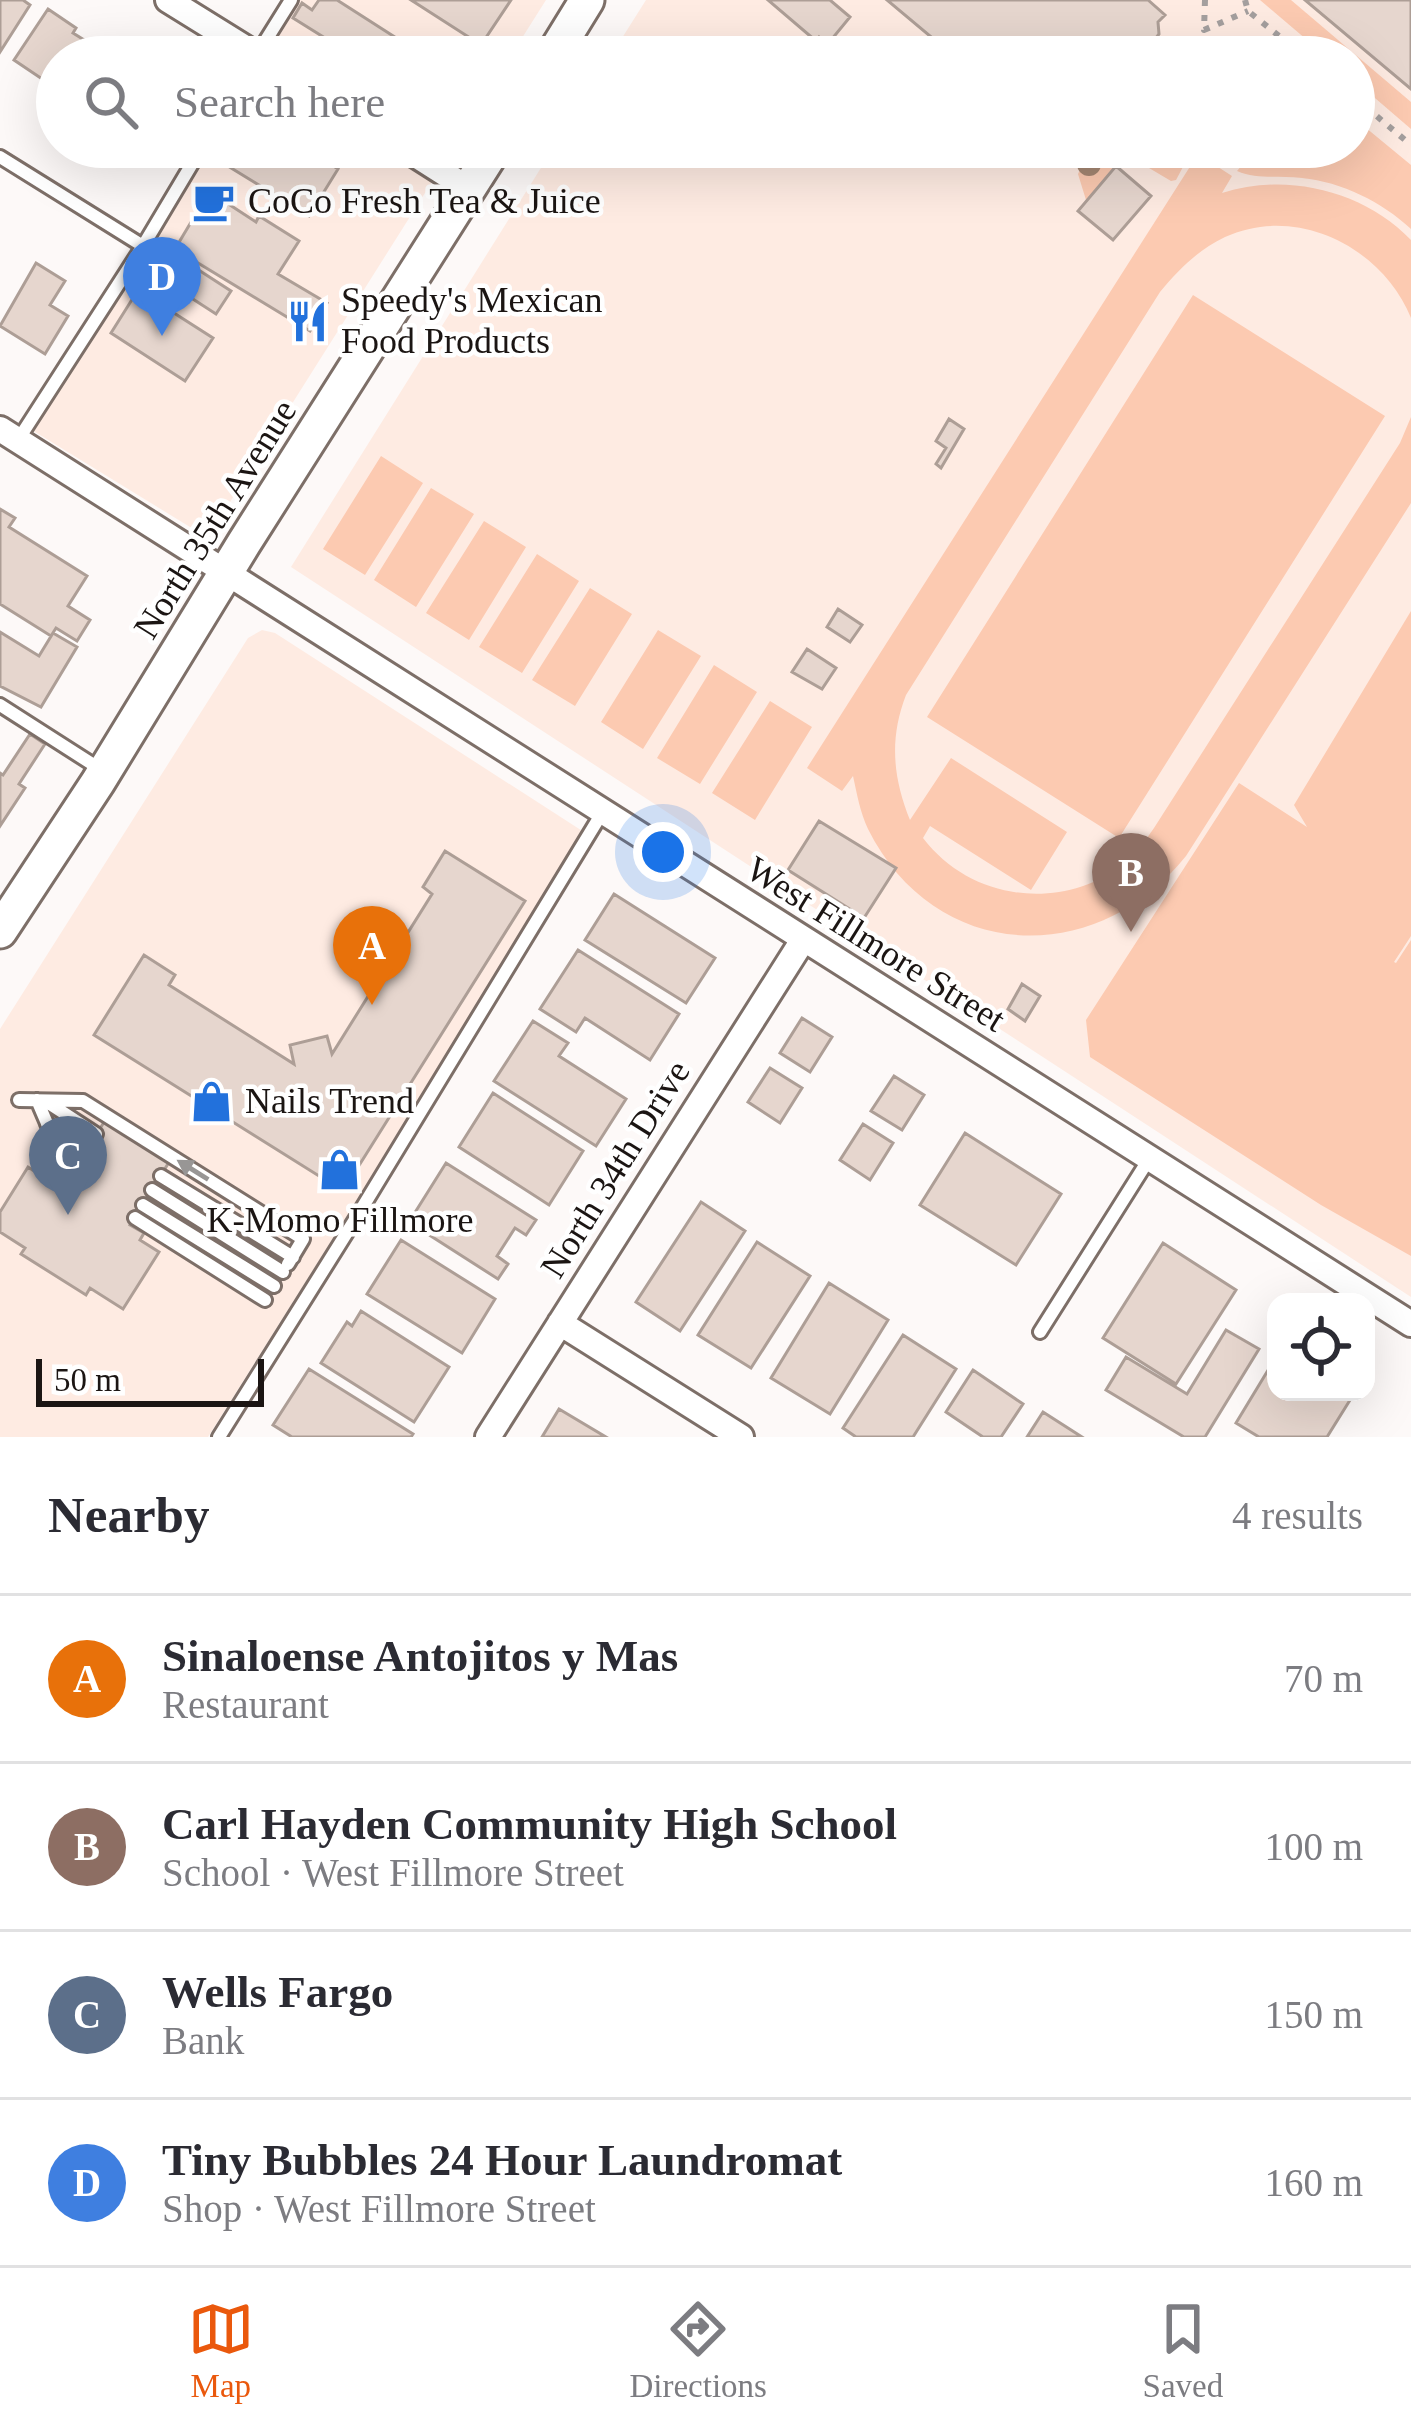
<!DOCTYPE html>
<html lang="en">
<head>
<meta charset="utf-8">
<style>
	:root { --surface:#fff; --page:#f2f2f3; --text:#2b2b33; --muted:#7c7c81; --line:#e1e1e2; --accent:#ea580c }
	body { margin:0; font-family:"Times New Roman",serif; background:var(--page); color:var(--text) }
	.controls { position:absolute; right:36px; bottom:36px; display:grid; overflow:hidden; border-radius:24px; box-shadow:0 12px 48px #0002 }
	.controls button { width:108px; height:108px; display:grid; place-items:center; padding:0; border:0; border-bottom:3px solid var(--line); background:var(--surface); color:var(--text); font:60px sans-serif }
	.scale { position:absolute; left:36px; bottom:30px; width:228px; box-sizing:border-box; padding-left:12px; border:6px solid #1b1513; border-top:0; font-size:33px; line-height:42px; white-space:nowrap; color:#1b1513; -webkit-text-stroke:9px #fff; paint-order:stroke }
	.you { position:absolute; left:663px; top:852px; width:42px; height:42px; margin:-30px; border:9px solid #fff; border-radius:50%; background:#1a73e8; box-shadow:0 0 0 18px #1a73e833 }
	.badge { display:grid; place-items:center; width:78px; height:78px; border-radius:50%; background:var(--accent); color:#fff; font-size:39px; font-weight:700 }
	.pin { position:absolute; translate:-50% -99px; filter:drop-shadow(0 3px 6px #0008) }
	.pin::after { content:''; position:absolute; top:63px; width:42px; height:36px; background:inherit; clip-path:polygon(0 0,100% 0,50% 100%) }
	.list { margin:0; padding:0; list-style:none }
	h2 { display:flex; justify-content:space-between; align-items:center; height:156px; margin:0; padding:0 48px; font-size:51px }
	h2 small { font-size:39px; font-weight:400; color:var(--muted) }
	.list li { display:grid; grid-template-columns:78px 1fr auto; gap:36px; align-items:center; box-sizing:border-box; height:168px; padding:0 48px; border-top:3px solid var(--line) }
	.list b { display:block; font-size:45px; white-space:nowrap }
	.list p { margin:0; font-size:39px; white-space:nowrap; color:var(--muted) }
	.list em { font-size:39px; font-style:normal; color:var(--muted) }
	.icon { flex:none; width:66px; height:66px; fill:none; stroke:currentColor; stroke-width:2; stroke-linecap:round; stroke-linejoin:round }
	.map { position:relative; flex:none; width:1411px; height:1437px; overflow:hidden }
	.search { position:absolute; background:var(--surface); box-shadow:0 12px 48px #0002; left:36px; right:36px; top:36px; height:132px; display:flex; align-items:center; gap:30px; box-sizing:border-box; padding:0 42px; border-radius:66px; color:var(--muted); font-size:45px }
	.sheet { height:828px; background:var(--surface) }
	nav { display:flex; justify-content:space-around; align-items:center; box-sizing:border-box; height:168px; border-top:3px solid var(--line); background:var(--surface); font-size:33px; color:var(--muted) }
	nav a { display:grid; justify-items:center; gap:6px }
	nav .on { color:var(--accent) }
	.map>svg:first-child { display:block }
	.built { fill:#feebe2 }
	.green { fill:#fccab1 }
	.building { fill:#e6d6ce; stroke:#ad9e96; stroke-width:3 }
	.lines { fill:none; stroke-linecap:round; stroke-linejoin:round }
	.lane-casing { stroke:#7d6f68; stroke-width:18 }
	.street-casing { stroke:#7d6f68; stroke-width:30 }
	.secondary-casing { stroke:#7d6f68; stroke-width:39 }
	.path { stroke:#a49f9e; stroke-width:6; stroke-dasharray:6 9; stroke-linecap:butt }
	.lane { stroke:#fff; stroke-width:12 }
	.street { stroke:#fff; stroke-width:24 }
	.secondary { stroke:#fff; stroke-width:33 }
	.tree { fill:#a48672 }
	.oneway { fill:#989695 }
	.labels { text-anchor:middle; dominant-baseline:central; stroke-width:9; stroke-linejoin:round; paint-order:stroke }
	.poi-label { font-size:36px; fill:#1b1513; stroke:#fff; text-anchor:start }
	.street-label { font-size:36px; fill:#1b1513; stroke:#fff }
</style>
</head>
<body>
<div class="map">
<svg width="1411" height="1437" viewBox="0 0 1411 1437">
	<rect width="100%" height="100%" fill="#fdf9f8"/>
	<!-- built -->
	<path class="built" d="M291,0H546L510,57H256Z
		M646,0H1411V1297L291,567L554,147H1354V57H610Z
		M202,147H454L218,521L207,527H190L27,427Z
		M262,630L275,633L587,834L208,1437H0V1029L248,638Z"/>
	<!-- green -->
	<path class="green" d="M1260,0H1291L1411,102V129L1354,80V57H1327Z
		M1354,118L1411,165V229C1382,202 1342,182 1302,178C1279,175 1258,180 1237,171L1248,158L1238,149L1240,147H1354Z
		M1133,147H1188L1192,150L1176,180L1171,181L1127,155L1086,200L1078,174L1084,161L1114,154H1127Z
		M1198,154L1232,176L1222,193C1287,172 1364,191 1411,240V318C1383,248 1297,204 1225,237C1198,250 1179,269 1160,292L906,695C889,739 893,778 910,820L951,758L1067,832L1031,890L930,826L923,838C971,901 1061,912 1124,864C1136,854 1145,841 1154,828L1400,443L1411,417V503L1186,856C1096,969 935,963 868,829C860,812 857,794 853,776L842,791L807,768Z
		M1193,295L1385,416L1119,838L927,717Z
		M381,456L423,483L365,575L323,549Z
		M431,488L474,514L416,607L374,580Z
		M484,521L526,547L469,640L426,613Z
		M537,554L579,581L522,673L479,647Z
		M590,588L632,614L575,706L532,680Z
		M1411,611V936L1394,962L1396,963L1411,940V1256L1321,1205L1090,1057L1086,1020L1239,783L1307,827L1294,805Z
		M658,630L701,656L643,749L601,722Z
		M714,665L757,692L700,784L657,758Z
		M770,701L812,727L755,820L712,793Z"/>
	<!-- building -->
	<path class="building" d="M0,0H23L30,5L0,52Z
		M319,0H337L426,57H318L315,55L325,38L293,18L302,3L312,10Z
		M411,0H511L481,45Z
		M768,0H830L850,17L827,45L819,37L816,41Z
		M887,0H1148L1165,15L1158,22L1159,34L1142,57H955Z
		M1305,0H1411V89Z
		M48,9L76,28L73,33L89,43L80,57H57V89L14,60Z
		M233,147H304L338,169L309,216L223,163Z
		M1116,166L1151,196L1113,240L1078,211Z
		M212,187L233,200L230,205L256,222L259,216L299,241L278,274L327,303L310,331L175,249Z
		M36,263L65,281L50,305L68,316L45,354L0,326Z
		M194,267L231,291L216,314L179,290Z
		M138,290L213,338L185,381L111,333Z
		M949,419L964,429L941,468L936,464L946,448L936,441Z
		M0,509L15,518L9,527L87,576L68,606L90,620L77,641L56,628L51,636L0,604Z
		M838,609L862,625L850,642L827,627Z
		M0,632L39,656L53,633L77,647L41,707L0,686Z
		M807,649L836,668L822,689L792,672Z
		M30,734L45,744L19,784L25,788L0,826V773L3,775Z
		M819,821L896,868L864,918L788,870Z
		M445,851L525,901L343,1191L94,1035L144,955L175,975L169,985L294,1064L290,1045L327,1036L332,1054L432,894L423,887Z
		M614,894L715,958L686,1003L585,940Z
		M578,950L679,1014L650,1060L585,1018L576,1032L540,1009Z
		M1022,984L1040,996L1025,1021L1008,1009Z
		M802,1018L832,1037L810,1072L780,1053Z
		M533,1021L568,1043L559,1056L626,1099L596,1146L494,1081Z
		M770,1068L802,1088L780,1123L748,1102Z
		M894,1076L924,1095L902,1130L871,1111Z
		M493,1093L583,1151L549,1205L459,1147Z
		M106,1119L171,1159L130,1225L144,1233L140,1240L159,1252L123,1309L90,1288L86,1295L21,1254L25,1248L0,1232V1212L28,1167L62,1189Z
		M863,1124L893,1143L870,1180L840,1160Z
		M965,1133L1061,1194L1016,1265L920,1205Z
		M446,1163L536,1220L526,1235L515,1228L497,1256L508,1264L498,1279L409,1222Z
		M701,1202L745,1231L680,1331L636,1302Z
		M401,1240L495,1299L462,1353L367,1294Z
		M757,1242L810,1276L751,1368L698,1335Z
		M1163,1243L1236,1290L1176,1384L1103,1338Z
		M829,1283L888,1320L830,1414L771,1378Z
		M361,1311L449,1367L414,1422L321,1363L347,1322L352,1326Z
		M1226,1330L1259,1349L1205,1437H1184L1106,1390L1126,1357L1187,1394Z
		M903,1335L956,1369L913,1437H856L843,1428Z
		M1276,1357V1392H1355L1327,1437H1259L1236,1423Z
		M309,1369L413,1434L411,1437H292L273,1425Z
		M973,1370L1023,1404L1001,1437H983L946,1412Z
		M559,1409L606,1437H542Z
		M1043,1412L1082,1437H1027Z"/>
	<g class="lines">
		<defs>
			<path id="lane" d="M256,56L291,0
				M0,157L143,246
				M18,440L143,246L202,147
				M0,705L100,769
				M19,1100L83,1101L303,1239L288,1264
				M37,1100L70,1177
				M47,1102L96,1134
				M47,1124L87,1149
				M161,1176L293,1257
				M152,1190L283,1272
				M143,1205L274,1286
				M135,1218L265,1300
				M1040,1332L1149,1159
				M219,1437L356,1218L602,813"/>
			<path id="street" d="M168,0L260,57
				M403,147L469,189
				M0,429L1411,1324
				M560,1323L741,1437
				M488,1437L803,940"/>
			<path id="secondary" d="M552,57L587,0
				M0,931L98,782L244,543L495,147"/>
		</defs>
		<!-- lane casing -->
		<use href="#lane" class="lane-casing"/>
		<!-- street casing -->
		<use href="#street" class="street-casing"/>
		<!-- secondary casing -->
		<use href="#secondary" class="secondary-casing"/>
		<!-- path -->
		<path class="path" d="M1205,0L1204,30L1248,11
			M1245,0L1248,11L1305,57
			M1282,57L1291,46
			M1354,97L1411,145"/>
		<!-- lane -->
		<use href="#lane" class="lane"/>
		<!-- street -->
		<use href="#street" class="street"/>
		<!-- secondary -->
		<use href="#secondary" class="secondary"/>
	</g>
	<!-- trees -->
	<circle class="tree" cx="1089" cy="164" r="12"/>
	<!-- one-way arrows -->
	<defs><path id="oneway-solid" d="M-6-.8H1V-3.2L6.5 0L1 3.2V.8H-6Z" transform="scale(3)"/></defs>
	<use class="oneway" href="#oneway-solid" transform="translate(193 1170) rotate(-148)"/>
	<!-- icons -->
	<defs>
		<symbol id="cafe-bare" viewBox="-9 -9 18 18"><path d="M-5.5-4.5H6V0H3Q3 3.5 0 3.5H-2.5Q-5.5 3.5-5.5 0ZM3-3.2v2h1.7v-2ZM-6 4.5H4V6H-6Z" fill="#2271dc" stroke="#fff" stroke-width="2.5" paint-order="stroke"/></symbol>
		<symbol id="restaurant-bare" viewBox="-9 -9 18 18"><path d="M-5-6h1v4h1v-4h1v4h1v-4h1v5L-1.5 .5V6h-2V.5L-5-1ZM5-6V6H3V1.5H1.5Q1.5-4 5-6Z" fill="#2271dc" stroke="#fff" stroke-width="2.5" paint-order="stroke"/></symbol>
		<symbol id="shop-bare" viewBox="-9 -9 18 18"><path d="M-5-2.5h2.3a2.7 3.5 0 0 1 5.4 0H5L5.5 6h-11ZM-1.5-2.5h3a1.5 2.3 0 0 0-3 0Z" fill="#2271dc" stroke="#fff" stroke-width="2.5" paint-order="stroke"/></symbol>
	</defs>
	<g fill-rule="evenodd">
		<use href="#cafe-bare" x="184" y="172" width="59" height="59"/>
		<use href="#restaurant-bare" x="278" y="292" width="59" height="59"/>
		<use href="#shop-bare" x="182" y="1072" width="59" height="59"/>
		<use href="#shop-bare" x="310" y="1140" width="59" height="59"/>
	</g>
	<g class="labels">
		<!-- poi labels -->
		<g class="poi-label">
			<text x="248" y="201">CoCo Fresh Tea &amp; Juice</text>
			<text x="341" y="300">Speedy's Mexican<tspan x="341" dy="41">Food Products</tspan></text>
			<text x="245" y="1101">Nails Trend</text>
			<text x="340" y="1220" text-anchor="middle">K-Momo Fillmore</text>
		</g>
		<!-- street labels -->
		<g class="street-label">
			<text transform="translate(215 519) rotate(-58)">North 35th Avenue</text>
			<text transform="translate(876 944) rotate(32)">West Fillmore Street</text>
			<text transform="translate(615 1169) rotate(-58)">North 34th Drive</text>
		</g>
	</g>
</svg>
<div class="controls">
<button><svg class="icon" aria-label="locate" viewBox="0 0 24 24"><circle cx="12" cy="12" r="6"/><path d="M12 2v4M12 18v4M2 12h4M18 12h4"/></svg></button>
</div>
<div class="scale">50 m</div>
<div class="you"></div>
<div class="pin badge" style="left:372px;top:1005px;background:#e8710a">A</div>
<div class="pin badge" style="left:1131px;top:932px;background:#8d6e63">B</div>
<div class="pin badge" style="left:68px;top:1215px;background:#5c6f8a">C</div>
<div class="pin badge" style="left:162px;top:336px;background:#3f7fe0">D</div>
<div class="search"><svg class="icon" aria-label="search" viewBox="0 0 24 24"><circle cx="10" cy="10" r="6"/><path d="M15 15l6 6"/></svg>Search here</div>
</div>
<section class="sheet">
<h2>Nearby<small>4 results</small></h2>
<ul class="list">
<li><span class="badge" style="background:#e8710a">A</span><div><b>Sinaloense Antojitos y Mas</b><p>Restaurant</p></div><em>70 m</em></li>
<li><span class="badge" style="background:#8d6e63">B</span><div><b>Carl Hayden Community High School</b><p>School · West Fillmore Street</p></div><em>100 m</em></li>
<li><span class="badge" style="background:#5c6f8a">C</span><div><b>Wells Fargo</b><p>Bank</p></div><em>150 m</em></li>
<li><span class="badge" style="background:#3f7fe0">D</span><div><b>Tiny Bubbles 24 Hour Laundromat</b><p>Shop · West Fillmore Street</p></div><em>160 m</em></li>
</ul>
</section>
<nav>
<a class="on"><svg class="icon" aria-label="map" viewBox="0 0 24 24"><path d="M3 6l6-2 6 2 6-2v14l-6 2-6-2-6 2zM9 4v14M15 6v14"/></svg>Map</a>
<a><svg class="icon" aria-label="directions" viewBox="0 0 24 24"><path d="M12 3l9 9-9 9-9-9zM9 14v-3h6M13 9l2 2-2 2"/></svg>Directions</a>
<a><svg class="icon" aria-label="saved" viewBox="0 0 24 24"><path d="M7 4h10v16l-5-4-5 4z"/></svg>Saved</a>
</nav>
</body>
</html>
